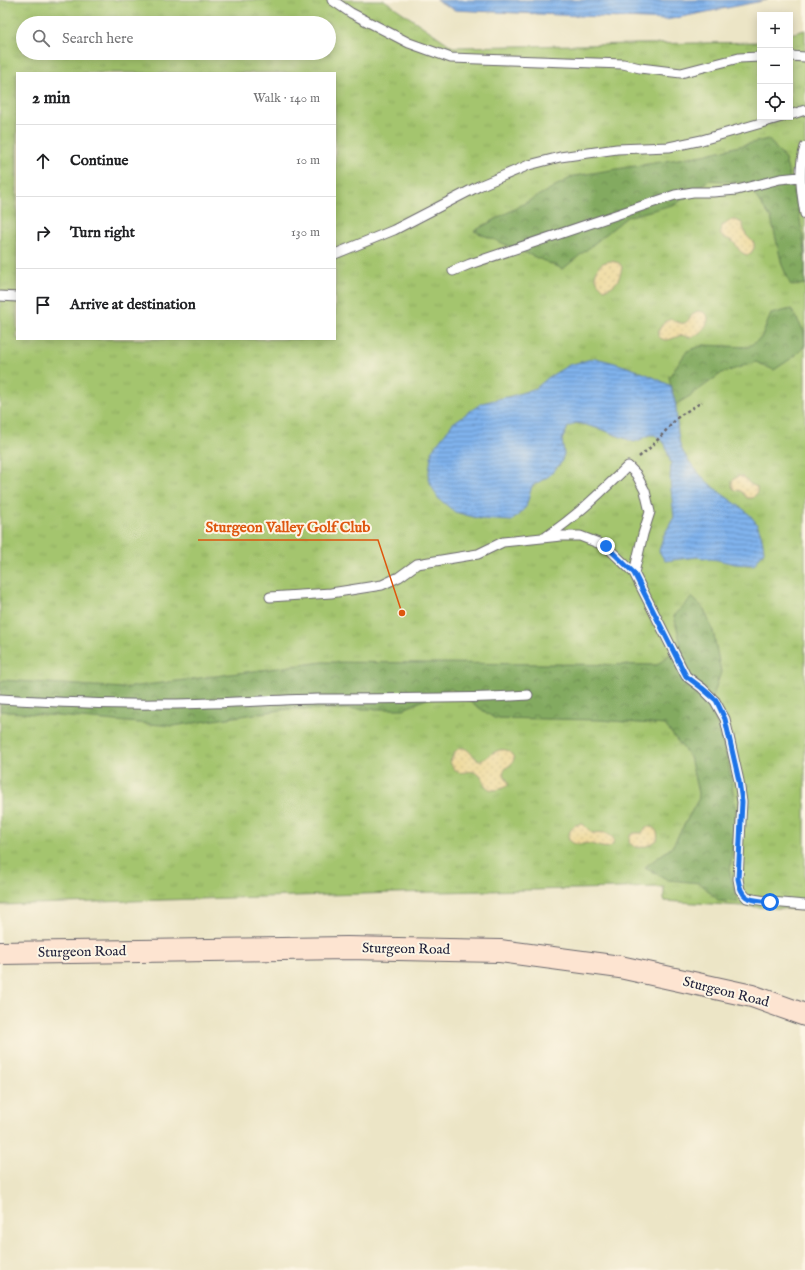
<!DOCTYPE html>
<html lang="en">
<head>
<meta charset="utf-8">
<style>
	:root { --surface:#fff; --page:#f6f6f6; --text:#202124; --muted:#757577; --line:#e0e0e0 }
	body { margin:0; font-family:"IM FELL English",serif; background:var(--page); color:var(--text) }
	.controls { position:absolute; right:12px; top:12px; display:grid; overflow:hidden; border-radius:0px; box-shadow:0 2px 10px #0003 }
	.controls button { width:36px; height:36px; display:grid; place-items:center; padding:0; border:0; border-bottom:1px solid var(--line); background:var(--surface); color:var(--text); font:20px sans-serif }
	.stop { position:absolute; width:12px; height:12px; margin:-9px; border:3px solid #1a73e8; border-radius:50%; background:#fff }
	.stop.end { background:#1a73e8; border-color:#fff; box-shadow:0 1px 4px #0008 }
	.list { margin:0; padding:0; list-style:none }
	h2 { display:flex; justify-content:space-between; align-items:center; height:52px; margin:0; padding:0 16px; font-size:17px }
	h2 small { font-size:13px; font-weight:400; color:var(--muted) }
	.list li { display:grid; grid-template-columns:26px 1fr auto; gap:12px; align-items:center; box-sizing:border-box; height:72px; padding:0 16px; border-top:1px solid var(--line) }
	.list b { display:block; font-size:15px; white-space:nowrap }
	.list em { font-size:13px; font-style:normal; color:var(--muted) }
	.icon { flex:none; width:22px; height:22px; fill:none; stroke:currentColor; stroke-width:2; stroke-linecap:round; stroke-linejoin:round }
	.map { position:relative; flex:none; width:805px; height:1270px; overflow:hidden }
	.search { position:absolute; background:var(--surface); box-shadow:0 2px 10px #0003; left:16px; top:16px; width:320px; height:44px; display:flex; align-items:center; gap:10px; box-sizing:border-box; padding:0 14px; border-radius:22px; color:var(--muted); font-size:15px }
	.panel { position:absolute; background:var(--surface); box-shadow:0 2px 10px #0003; left:16px; top:72px; width:320px; height:268px; border-radius:0px }
	.map>svg:first-child { display:block }
	.grass { fill:url(#grass-tufts); stroke:#637454; fill-rule:evenodd }
	.forest { fill:url(#forest-crowns); stroke:#52664e }
	.sand { fill:url(#sand-dots); stroke:#887e6c }
	.water { fill:url(#water-rules); stroke:#516a94 }
	.lines { fill:none; stroke-linecap:round; stroke-linejoin:round }
	.lane-casing { stroke:#69666c; stroke-width:11 }
	.secondary-casing { stroke:#69666c; stroke-width:24 }
	.path { stroke:#69666c; stroke-width:2.5; stroke-dasharray:3 3; stroke-linecap:butt }
	.lane { stroke:#fff; stroke-width:9 }
	.secondary { stroke:#fde4d1; stroke-width:22 }
	.route { stroke:#1a73e8; stroke-width:5 }
	.labels { text-anchor:middle; dominant-baseline:central; stroke-width:4; stroke-linejoin:round; paint-order:stroke }
	.street-label { font-size:14px; fill:#22223b; stroke:#fcf5e5 }
	.leader { fill:none; stroke:#de560e; stroke-width:1.5 }
	.callout-dot { fill:#de560e; stroke:#fcf5e5; stroke-width:1.5 }
	.callout-label { font-size:15px; text-anchor:middle; font-weight:bold; fill:#de560e; stroke:#fcf5e5; stroke-width:4; stroke-linejoin:round; paint-order:stroke }
</style>
</head>
<body>
<div class="map">
<svg width="805" height="1270" viewBox="0 0 805 1270">
	<defs>
		<pattern id="grass-tufts" width="24" height="20" patternUnits="userSpaceOnUse"><rect width="24" height="20" fill="#a4c56e"/><path d="M3 7l-1-3M5 7V3M7 7l1-3M15 17l-1-3M17 17v-4M19 17l1-3" fill="none" stroke="#8da960"/></pattern>
		<pattern id="forest-crowns" width="20" height="18" patternUnits="userSpaceOnUse"><rect width="20" height="18" fill="#83aa61"/><path d="M2 6a3 3 0 1 1 6 0M12 15a3 3 0 1 1 6 0" fill="none" stroke="#6b8a51"/></pattern>
		<pattern id="sand-dots" width="8" height="8" patternUnits="userSpaceOnUse"><rect width="8" height="8" fill="#eeda9e"/><path d="M2 2h.1M6 6h.1" fill="none" stroke="#ccbb89" stroke-width="1.8" stroke-linecap="round"/></pattern>
		<pattern id="water-rules" width="6" height="5" patternUnits="userSpaceOnUse"><rect width="6" height="5" fill="#80b2ec"/><path d="M0 2.5h6" fill="none" stroke="#6890c0"/></pattern>
	</defs>
	<rect width="100%" height="100%" fill="#fcf5e5"/>
	<filter id="ink" filterUnits="userSpaceOnUse"><feTurbulence type="fractalNoise" baseFrequency=".025" numOctaves="2"/><feDisplacementMap in="SourceGraphic" scale="8" xChannelSelector="R" yChannelSelector="G"/><feConvolveMatrix kernelMatrix="1 2 1 2 8 2 1 2 1" color-interpolation-filters="sRGB"/></filter>
	<filter id="wash" filterUnits="userSpaceOnUse"><feTurbulence type="fractalNoise" baseFrequency=".012" numOctaves="4" result="noise"/><feDisplacementMap in="SourceGraphic" scale="16" xChannelSelector="R" yChannelSelector="G"/><feGaussianBlur stdDeviation="0.9" result="paint"/><feColorMatrix in="noise" values="0 0 0 0 0 0 0 0 0 0 0 0 0 0 0 0 0 1.4 0 .05"/><feComposite in="paint" operator="in"/></filter>
	<g filter="url(#wash)">
		<rect width="100%" height="100%" fill="#ece5c6"/>
		<!-- grass -->
		<path class="grass" d="M0,0H384L453,47L760,42V117H790V34L805,30V910L664,901V887L394,893L0,905ZM23,23H329V53H23ZM17,73H335V339H17Z"/>
		<!-- forest -->
		<path class="forest" d="M768,139L785,159L799,213L805,251V284L791,286L782,265L771,218L746,183L709,180L676,204L627,217L563,269L474,231L574,176L703,155Z
			M791,309L804,331L805,346L795,356L774,370L756,362L722,373L690,396L675,405L669,377L687,351L704,345L748,347L761,338L771,314Z
			M692,597L704,609L713,631L721,672L711,702L728,761L736,810L730,874L738,902L719,901L700,883L668,880L645,867L672,847L699,798L690,757L665,725L599,720L494,718L450,688L404,709H289L173,726L0,711V683L3,680L123,688L323,662L657,665L681,645L674,616Z"/>
		<!-- sand -->
		<path class="sand" d="M731,220H736L742,223L746,235L754,243V248L751,253L747,255C737,252 739,246 732,241C727,238 723,239 720,234L721,227Z
			M612,261L619,263L622,267C620,279 616,287 604,289L598,283L595,276C598,265 601,262 612,261Z
			M697,311C719,312 703,335 691,337C687,338 683,334 679,336C671,339 665,343 658,336C658,328 663,322 671,319C690,329 685,319 697,311Z
			M738,476L744,477L750,484L757,487V493L753,498H747L741,491L735,490L732,487V481Z
			M459,748C470,746 472,759 481,761C492,754 505,741 514,758C513,766 505,766 503,773L508,782V785C501,790 490,793 485,785C482,781 483,776 479,774C465,766 459,782 450,762L455,752Z
			M583,824L592,833C603,832 606,831 614,839C613,853 600,846 591,844C582,842 574,848 568,838L570,831L575,825Z
			M647,827C655,826 659,832 657,840C649,846 637,852 629,842L630,836L634,833H642Z"/>
		<!-- water -->
		<path class="water" d="M436,0H767L666,20L455,10Z
			M595,358C622,364 647,373 671,386C672,393 675,400 676,407C677,420 677,441 683,452C692,467 704,480 718,491C743,510 761,515 764,551L754,565L735,564L718,560L697,557L665,561L659,551L663,537L674,517L670,480L671,464L665,444L655,435H649L642,439L634,442L603,430L586,425L576,423L568,427L562,440L564,454L561,463L549,476L532,486L526,507L512,521L481,519L455,512L438,498L428,479L432,450L453,423L482,403L515,395L536,388L549,377L569,365Z"/>
	</g>
	<g filter="url(#ink)">
		<g class="lines">
			<defs>
				<path id="lane" d="M332,0L351,13L409,43L451,58L623,64L640,68L681,73L739,58L760,57
					M790,56L805,57
					M790,115L805,110
					M805,147C798,169 801,191 805,214
					M335,254L394,230L479,186L529,165L560,157L617,149L669,147L702,140L782,117
					M453,271L470,264L675,195L693,192H713L737,190L780,179L800,177
					M0,296L17,297
					M547,536C577,516 602,491 628,466L636,474L645,491L650,512L643,534L634,573
					M270,597L331,593L382,585L399,577L417,564L478,554L503,542L561,536H580L606,546L634,573L686,676L702,688L715,701L725,719L739,781L742,802L738,879L740,890L747,898L771,902L805,905
					M0,699C53,702 107,705 160,704C212,704 265,700 317,699C387,698 458,700 528,695"/>
				<path id="secondary" d="M0,953L347,948L500,951L620,967L752,996L805,1015"/>
			</defs>
			<!-- lane casing -->
			<use href="#lane" class="lane-casing"/>
			<!-- secondary casing -->
			<use href="#secondary" class="secondary-casing"/>
			<!-- path -->
			<path class="path" d="M639,457L652,446L679,416L702,402"/>
			<!-- lane -->
			<use href="#lane" class="lane"/>
			<!-- secondary -->
			<use href="#secondary" class="secondary"/>
		</g>
	</g>
	<g class="lines" filter="url(#ink)">
		<!-- route -->
		<path class="route" d="M606,546L634,573L686,676L702,688L716,700L725,719L739,781L742,802L738,879C742,902 751,899 770,902"/>
	</g>
	<g class="labels">
		<!-- street labels -->
		<g class="street-label">
			<text transform="translate(406 949) rotate(1)">Sturgeon Road</text>
			<text transform="translate(82 952) rotate(-1)">Sturgeon Road</text>
			<text transform="translate(726 992) rotate(14)">Sturgeon Road</text>
		</g>
	</g>
	<!-- callouts -->
	<path class="leader" d="M402 613L378 540H198"/>
	<circle class="callout-dot" cx="402" cy="613" r="4"/>
	<g class="callout-label">
		<text x="288" y="532">Sturgeon Valley Golf Club</text>
	</g>
</svg>
<div class="controls">
<button>+</button>
<button>−</button>
<button><svg class="icon" aria-label="locate" viewBox="0 0 24 24"><circle cx="12" cy="12" r="6"/><path d="M12 2v4M12 18v4M2 12h4M18 12h4"/></svg></button>
</div>
<div class="stop" style="left:770px;top:902px"></div>
<div class="stop end" style="left:606px;top:546px"></div>
<div class="search"><svg class="icon" aria-label="search" viewBox="0 0 24 24"><circle cx="10" cy="10" r="6"/><path d="M15 15l6 6"/></svg>Search here</div>
<section class="panel">
<h2>2 min<small>Walk · 140 m</small></h2>
<ul class="list">
<li><svg class="icon" aria-label="ahead" viewBox="0 0 24 24"><path d="M12 20V5M6 11l6-6 6 6"/></svg><div><b>Continue</b></div><em>10 m</em></li>
<li><svg class="icon" aria-label="right" viewBox="0 0 24 24"><path d="M7 20v-9h11M14 6l5 5-5 5"/></svg><div><b>Turn right</b></div><em>130 m</em></li>
<li><svg class="icon" aria-label="arrive" viewBox="0 0 24 24"><path d="M6 21V4h12l-3 4 3 4H6"/></svg><div><b>Arrive at destination</b></div></li>
</ul>
</section>
</div>
</body>
</html>
